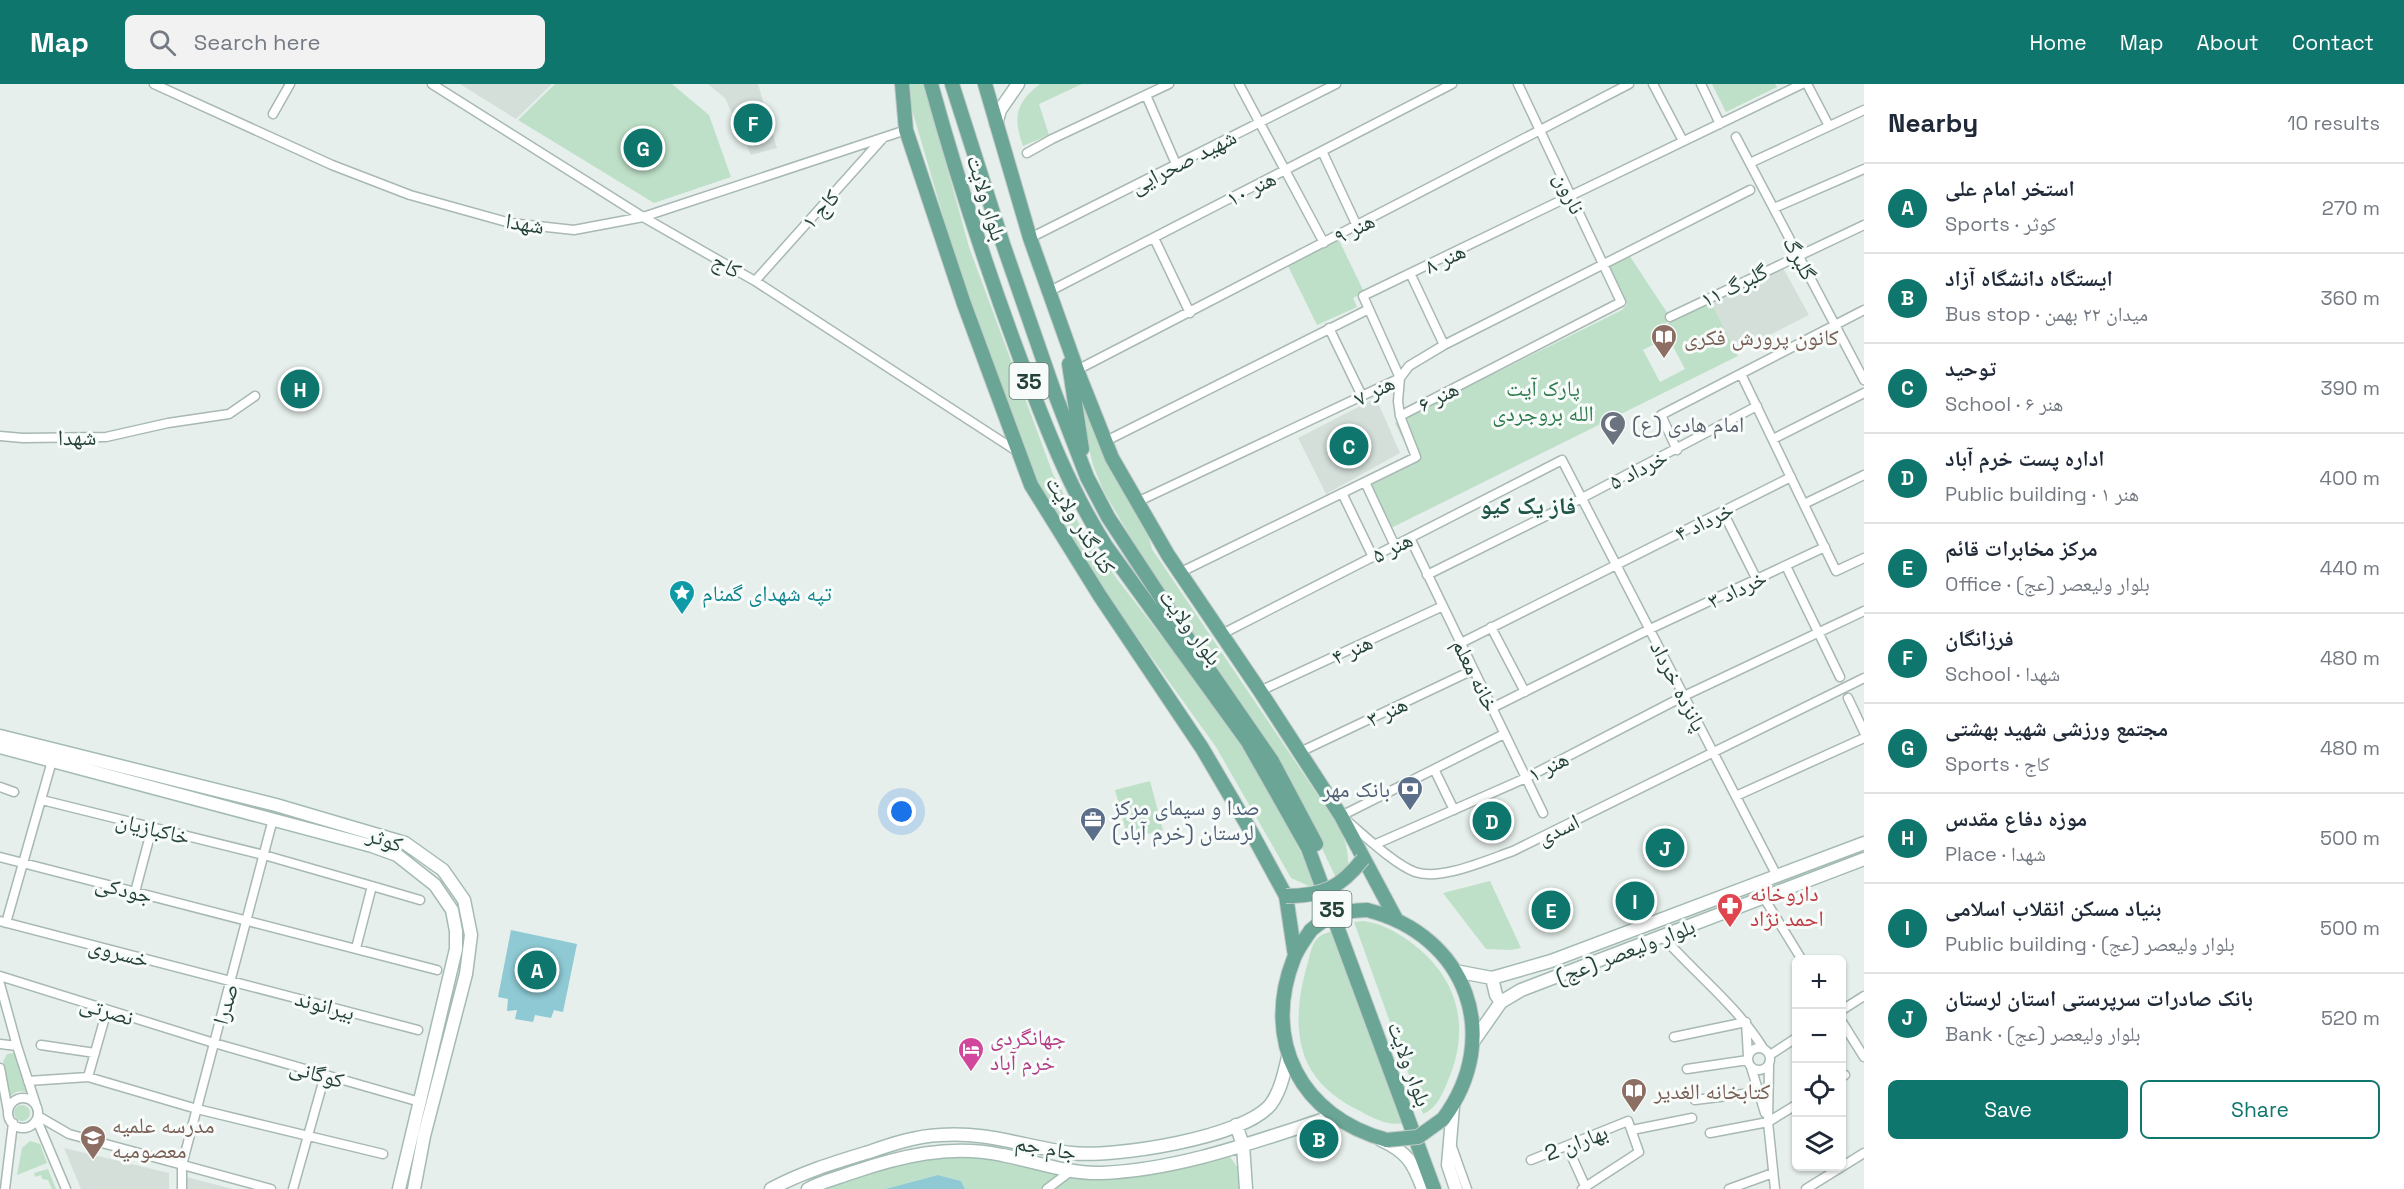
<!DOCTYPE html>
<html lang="en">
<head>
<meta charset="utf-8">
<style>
	:root { --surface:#fff; --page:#f2f2f3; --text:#1f2937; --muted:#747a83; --line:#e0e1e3; --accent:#0f766e }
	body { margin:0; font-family:"Space Grotesk","Noto Naskh Arabic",sans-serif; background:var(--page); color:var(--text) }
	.controls { position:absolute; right:18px; bottom:18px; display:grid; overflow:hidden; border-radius:9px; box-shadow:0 2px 4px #0004 }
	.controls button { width:54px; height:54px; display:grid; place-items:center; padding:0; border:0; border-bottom:2px solid var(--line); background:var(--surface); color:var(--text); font:30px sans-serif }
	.you { position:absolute; left:902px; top:728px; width:21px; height:21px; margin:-15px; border:4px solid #fff; border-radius:50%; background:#1a73e8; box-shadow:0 0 0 9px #1a73e833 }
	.badge { display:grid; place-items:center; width:39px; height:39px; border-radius:50%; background:var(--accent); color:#fff; font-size:20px; font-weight:700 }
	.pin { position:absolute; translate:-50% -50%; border:3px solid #fff; box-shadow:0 2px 6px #0006 }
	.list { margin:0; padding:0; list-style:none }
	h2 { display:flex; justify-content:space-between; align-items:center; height:78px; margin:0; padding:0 24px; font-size:26px }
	h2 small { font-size:20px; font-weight:400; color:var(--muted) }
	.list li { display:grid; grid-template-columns:39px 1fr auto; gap:18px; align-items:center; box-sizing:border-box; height:90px; padding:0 24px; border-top:2px solid var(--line) }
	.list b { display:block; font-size:22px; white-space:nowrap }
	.list p { margin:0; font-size:20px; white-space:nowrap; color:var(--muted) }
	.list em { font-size:20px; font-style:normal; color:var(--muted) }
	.actions { display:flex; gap:12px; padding:18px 24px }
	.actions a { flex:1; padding:14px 0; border:2px solid var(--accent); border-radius:9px; text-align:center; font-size:21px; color:var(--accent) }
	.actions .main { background:var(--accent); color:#fff }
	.icon { flex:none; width:33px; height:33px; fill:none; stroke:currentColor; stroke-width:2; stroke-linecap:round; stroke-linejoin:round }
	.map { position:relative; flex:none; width:1864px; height:1105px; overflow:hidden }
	header { display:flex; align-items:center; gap:36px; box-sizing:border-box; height:84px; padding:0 30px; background:var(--accent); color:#fff }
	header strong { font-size:28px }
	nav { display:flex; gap:33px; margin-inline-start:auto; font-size:21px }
	.search { width:420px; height:54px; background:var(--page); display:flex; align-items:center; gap:15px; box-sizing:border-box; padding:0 21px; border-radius:9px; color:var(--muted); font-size:22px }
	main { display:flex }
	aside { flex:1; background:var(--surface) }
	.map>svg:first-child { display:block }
	.built { fill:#d4dfda }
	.green { fill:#bfe0c8; fill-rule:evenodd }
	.water { fill:#8ec9d4 }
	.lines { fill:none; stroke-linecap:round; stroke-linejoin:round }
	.street-casing { stroke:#a8b8b2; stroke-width:11 }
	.secondary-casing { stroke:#a4bbb3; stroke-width:15 }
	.primary-casing { stroke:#c2cac8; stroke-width:16 }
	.street { stroke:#fff; stroke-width:8 }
	.secondary { stroke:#fff; stroke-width:12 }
	.primary { stroke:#6aa596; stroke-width:14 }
	.primary-bridge-casing { stroke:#c2cac8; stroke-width:16; stroke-linecap:butt }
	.primary-bridge { stroke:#6aa596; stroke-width:14 }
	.labels { text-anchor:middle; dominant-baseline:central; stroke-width:6; stroke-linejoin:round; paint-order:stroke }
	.shield { fill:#f7fbf9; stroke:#637a73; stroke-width:1.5 }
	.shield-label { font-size:21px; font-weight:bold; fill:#24423a }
	.street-label { font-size:22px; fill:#24423a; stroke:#f7fbf9 }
	.education-label { font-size:22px; fill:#785e54; stroke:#f7fbf9; text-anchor:start }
	.park-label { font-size:22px; fill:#2d7a4b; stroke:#f7fbf9 }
	.worship-label { font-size:22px; fill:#5b616d; stroke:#f7fbf9; text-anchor:start }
	.culture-label { font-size:22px; fill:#0d838f; stroke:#f7fbf9; text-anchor:start }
	.service-label { font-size:22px; fill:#4e5e75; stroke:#f7fbf9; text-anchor:end }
	.health-label { font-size:22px; fill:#be3a42; stroke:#f7fbf9; text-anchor:start }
	.hotel-label { font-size:22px; fill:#b23c85; stroke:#f7fbf9; text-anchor:start }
	.neighbourhood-label { font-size:24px; font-weight:bold; fill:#1f5548; stroke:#f7fbf9 }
</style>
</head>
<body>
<header>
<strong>Map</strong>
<div class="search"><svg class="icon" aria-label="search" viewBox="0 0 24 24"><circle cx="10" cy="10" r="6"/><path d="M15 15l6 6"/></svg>Search here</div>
<nav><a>Home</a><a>Map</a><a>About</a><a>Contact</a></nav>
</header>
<main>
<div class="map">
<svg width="1864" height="1105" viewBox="0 0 1864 1105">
	<rect width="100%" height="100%" fill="#e6efeb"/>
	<!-- built -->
	<path class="built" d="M460,0H552L516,35Z
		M708,0H758L777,64L751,71L725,14Z
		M1782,182L1809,231L1736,268L1711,218Z
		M1376,314L1400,369L1326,410L1298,354Z
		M64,1064L169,1089V1105H81Z
		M186,1093L233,1105H185Z"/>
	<!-- green -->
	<path class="green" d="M555,0H672L709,31L731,93L654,119L518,36Z
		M907,0H924L969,163L1053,390L1082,445L1117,495L1218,625L1273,712L1317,801L1309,802L1291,794L1216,663L1083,478L1039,405L1016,347L952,163L906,5Z
		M1040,0H1082L1039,20L1049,51L1023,62C1013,34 1015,19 1040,0Z
		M1712,0H1775L1777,3L1726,28Z
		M1336,150L1364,208L1353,214L1357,223L1317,241L1288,182L1296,178L1293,171Z
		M1629,171L1670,233L1665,241L1711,218L1738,272L1389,445L1366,400L1413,376L1395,339L1622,226L1627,220L1608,182ZM1668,253L1685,285L1660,298L1643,266Z
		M1084,317L1146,442L1152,465L1340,744C1346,758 1349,770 1348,785L1336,794L1301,720L1158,500L1103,406L1093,381L1078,321Z
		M1150,697L1163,746L1128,755L1115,706Z
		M1490,797L1521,864L1511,866L1486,865L1443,809Z
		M1363,837C1380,839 1395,847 1409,857C1458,892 1472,943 1447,999C1442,1011 1436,1025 1423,1030L1354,838Z
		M1331,847L1404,1039C1388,1042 1374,1035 1360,1027C1341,1018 1323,1005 1311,986C1292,953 1298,912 1308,878C1310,870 1312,858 1319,853C1322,850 1328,849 1331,847Z
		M13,969L17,971L30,1010C21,1005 13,1007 8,1016L3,978L7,970Z
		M14 1029a8 8 0 1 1 16 0a8 8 0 1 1-16 0Z
		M30,1057L40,1060L47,1079L17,1091L22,1064Z
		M969,1070L1096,1094L1229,1071L1237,1083L1239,1105H965L961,1097L938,1091L885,1105H822L910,1078Z
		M48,1085L56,1105H52L48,1096L42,1095L41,1091L35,1093L34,1089Z"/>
	<!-- water -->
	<path class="water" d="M511,846L577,860L563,928L554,926L551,934L535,931L533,938L515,935L517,926L507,927L508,915L498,913Z
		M938,1091L961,1097L965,1105H885Z"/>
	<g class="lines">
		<defs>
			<path id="street" d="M154,0L332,81L410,111L510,139L574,146L643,133L906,46
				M432,0L643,133L755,197L1018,368
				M1239,0L1324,159
				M1653,0L1683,57
				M1701,0L1720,40
				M1807,0L1829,42
				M1146,11L1176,80
				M273,30L290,0
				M1736,53L1864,296
				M1322,67L1357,142
				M1027,69L1052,55L1169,0
				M1750,79L1864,26
				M1774,124L1864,85
				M1030,154L1336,0
				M1154,154L1190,229
				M1411,191L1444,261
				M755,197L883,54
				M1050,207L1452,0
				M1670,233L1864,141
				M1329,244L1362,312
				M1077,286L1629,0
				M1741,290L1836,487L1864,474
				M1400,332L1621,218L1518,0
				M0,352L23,354L106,353L168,339L229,330L255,312
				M1773,355L1864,309
				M1106,357L1369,225
				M1677,366L1661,331L1864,226
				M1365,398L1395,462
				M1342,409L1373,473
				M1137,418L1400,294L1409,282L1444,261L1750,106
				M1804,420L1864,391
				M1723,428L1757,496
				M1410,454L1543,729
				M1786,482L1840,593
				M1179,489L1416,373L1400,332L1398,317L1400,294L1363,212L1802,0
				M1427,491L1582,414L1757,322
				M1491,543L1525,608
				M1222,550L1562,376L1776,790
				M1461,559L1791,393
				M1260,607L1443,522
				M1848,614L1864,648
				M1492,624L1650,545L1825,463
				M1504,650L1341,732C1360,747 1393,780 1415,788C1441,797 1487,776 1513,767L1864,594
				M1300,668L1473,586
				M1435,687L1454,726
				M0,703L14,708
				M1736,712L1864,654
				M42,716L264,771L372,802L356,864
				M1376,760L1526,694L1684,612L1864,527
				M0,773L437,886
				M372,802L420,816
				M135,808L152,744
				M1764,814L1802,876
				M0,837L418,946
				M6,839L52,677
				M1663,853C1696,890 1737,922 1763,964
				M0,892L214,959L420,1018
				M0,900L17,962L36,1021
				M1842,926L1864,912
				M1746,938L1748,972
				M1842,938L1864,973
				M1674,953L1746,938
				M0,960L17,962
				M41,961L95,969
				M1748 975a11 11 0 1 1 22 0a11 11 0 1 1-22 0Z
				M1770,971L1796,954
				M1769,982L1768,1038L1775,1105
				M1751,983L1765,1029
				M0,984L8,1027
				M1687,985L1748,976
				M88,993L107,926
				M1842,993L1845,991
				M28,997L88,993L197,1025L383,1070
				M8 1029a15 15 0 1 1 30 0a15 15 0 1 1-30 0Z
				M1695,1016L1759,1008
				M38,1032L69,1050L271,1105
				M37,1036L66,1105
				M1632,1046L1692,1034
				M1710,1049L1768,1038L1796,1021
				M1451,1060L1467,1105
				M1567,1062L1586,1104
				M1531,1076L1628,1037L1639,1068L1582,1105
				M5,1105L13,1039
				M182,1105V1081L273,735
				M293,1105L325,991
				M1047,1105L1072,1086
				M1729,1105L1773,1089
				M1806,1105L1864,1069"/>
			<path id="secondary" d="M996,40L1000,26L1018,0
				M0,652L276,721L405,759L443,786L464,816L471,851L466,890L424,1052L414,1105
				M0,663L372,762L397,771L435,801L452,826L456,847V865L399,1105
				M1455,887L1492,894L1551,877L1864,759
				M1492,894L1496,911L1501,918
				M1473,958L1501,918L1521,906L1864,775
				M1453,1023L1448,1081L1456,1105
				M1236,1041L1243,1061L1246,1105
				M1381,1056C1407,1068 1413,1078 1423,1105
				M771,1105C802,1088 836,1078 869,1068C892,1060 916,1052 940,1051C985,1047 1027,1063 1071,1069C1113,1074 1244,1054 1271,1020C1281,1006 1284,989 1288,973
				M808,1105C821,1098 837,1094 851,1089C900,1072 950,1060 1002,1071C1034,1077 1068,1090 1101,1089C1181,1086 1259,1056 1334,1032"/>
			<path id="primary" d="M902,0L906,46L964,220L1031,401L1100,512L1202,664L1249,744L1286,812L1295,872
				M931,0C957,94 987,186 1021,277C1045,341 1069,404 1106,462L1248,658L1308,764L1434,1105
				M952,0L1003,160L1055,310L1087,393L1108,433L1196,567L1272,677L1316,760
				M985,0L1030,154L1077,286L1112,374L1168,471L1260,607L1341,732L1396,835
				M1069,280L1082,365
				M1367,826C1467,851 1504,953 1443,1035
				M1311,846C1305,855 1298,864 1294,874C1261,957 1301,1033 1387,1056"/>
		</defs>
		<!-- street casing -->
		<use href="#street" class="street-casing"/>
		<!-- secondary casing -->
		<use href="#secondary" class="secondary-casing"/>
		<!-- primary casing -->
		<use href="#primary" class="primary-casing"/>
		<!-- street -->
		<use href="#street" class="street"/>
		<!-- secondary -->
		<use href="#secondary" class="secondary"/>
		<!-- primary -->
		<use href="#primary" class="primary"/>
		<defs>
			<path id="primary-bridge" d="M1286,812C1323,812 1340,804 1363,775
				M1311,846C1331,829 1342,827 1367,826
				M1387,1056L1418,1053L1443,1035"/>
		</defs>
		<!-- primary-bridge casing -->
		<use href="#primary-bridge" class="primary-bridge-casing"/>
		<!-- primary-bridge -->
		<use href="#primary-bridge" class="primary-bridge"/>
	</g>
	<!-- icons -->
	<defs>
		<symbol id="library-pin" viewBox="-11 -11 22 30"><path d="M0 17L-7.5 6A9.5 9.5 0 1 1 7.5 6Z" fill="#8d6e63" stroke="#f7fbf9"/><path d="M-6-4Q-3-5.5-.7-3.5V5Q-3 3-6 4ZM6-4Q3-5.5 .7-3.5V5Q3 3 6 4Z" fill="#fff"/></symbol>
		<symbol id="mosque-pin" viewBox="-11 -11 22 30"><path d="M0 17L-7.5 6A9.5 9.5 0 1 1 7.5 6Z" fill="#6b7280" stroke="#f7fbf9"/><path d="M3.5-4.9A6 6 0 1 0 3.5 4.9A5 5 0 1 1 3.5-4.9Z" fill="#fff"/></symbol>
		<symbol id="sight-pin" viewBox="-11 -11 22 30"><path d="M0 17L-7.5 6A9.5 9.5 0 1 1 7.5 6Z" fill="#0f9aa8" stroke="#f7fbf9"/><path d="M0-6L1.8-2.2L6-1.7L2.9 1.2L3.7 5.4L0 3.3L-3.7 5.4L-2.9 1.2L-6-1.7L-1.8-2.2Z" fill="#fff"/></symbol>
		<symbol id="bank-pin" viewBox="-11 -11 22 30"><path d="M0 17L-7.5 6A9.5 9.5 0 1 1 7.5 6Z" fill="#5c6f8a" stroke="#f7fbf9"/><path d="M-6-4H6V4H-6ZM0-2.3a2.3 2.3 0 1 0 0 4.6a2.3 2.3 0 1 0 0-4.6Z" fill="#fff"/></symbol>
		<symbol id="office-pin" viewBox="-11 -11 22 30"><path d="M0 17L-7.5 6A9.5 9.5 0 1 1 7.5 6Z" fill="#5c6f8a" stroke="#f7fbf9"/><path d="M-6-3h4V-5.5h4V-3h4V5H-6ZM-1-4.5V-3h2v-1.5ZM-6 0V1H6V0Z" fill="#fff"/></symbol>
		<symbol id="pharmacy-pin" viewBox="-11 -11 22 30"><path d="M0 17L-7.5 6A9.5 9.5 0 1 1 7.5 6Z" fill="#e0444e" stroke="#f7fbf9"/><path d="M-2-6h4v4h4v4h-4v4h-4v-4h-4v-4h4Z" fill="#fff"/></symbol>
		<symbol id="hotel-pin" viewBox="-11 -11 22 30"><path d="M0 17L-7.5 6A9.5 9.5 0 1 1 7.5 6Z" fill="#d1479c" stroke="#f7fbf9"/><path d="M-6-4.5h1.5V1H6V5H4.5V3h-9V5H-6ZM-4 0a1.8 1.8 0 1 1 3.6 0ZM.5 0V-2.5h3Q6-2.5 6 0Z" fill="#fff"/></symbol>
		<symbol id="university-pin" viewBox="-11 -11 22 30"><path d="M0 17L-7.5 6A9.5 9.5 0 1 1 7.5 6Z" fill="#8d6e63" stroke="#f7fbf9"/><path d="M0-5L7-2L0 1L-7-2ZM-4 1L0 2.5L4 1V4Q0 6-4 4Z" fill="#fff"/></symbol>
	</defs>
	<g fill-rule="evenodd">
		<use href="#library-pin" x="1649" y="238" width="30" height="40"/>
		<use href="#mosque-pin" x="1598" y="325" width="30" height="40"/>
		<use href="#sight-pin" x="667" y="494" width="30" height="40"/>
		<use href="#bank-pin" x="1395" y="690" width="30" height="40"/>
		<use href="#office-pin" x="1078" y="721" width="30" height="40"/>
		<use href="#pharmacy-pin" x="1715" y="807" width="30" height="40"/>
		<use href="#hotel-pin" x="956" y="951" width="30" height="40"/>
		<use href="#library-pin" x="1619" y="992" width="30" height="40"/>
		<use href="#university-pin" x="78" y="1039" width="30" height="40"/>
	</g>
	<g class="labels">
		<!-- shield labels -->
		<g class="shield">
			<rect x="1009.5" y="279" width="39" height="36" rx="4.5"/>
			<rect x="1312.5" y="807" width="39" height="36" rx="4.5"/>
		</g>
		<g class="shield-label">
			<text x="1029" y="297">35</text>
			<text x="1332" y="825">35</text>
		</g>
		<!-- street labels -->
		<g class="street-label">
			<text transform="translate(1183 77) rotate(-27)">شهید صحرایی</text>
			<text transform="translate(1251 104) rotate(-27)">هنر ۱۰</text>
			<text transform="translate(1570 109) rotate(65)">نارون</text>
			<text transform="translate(987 114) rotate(73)">بلوار ولایت</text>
			<text transform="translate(820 125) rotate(-48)">کاج ۱</text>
			<text transform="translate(525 139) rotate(9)">شهدا</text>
			<text transform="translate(1354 144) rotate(-27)">هنر ۹</text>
			<text transform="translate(1445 174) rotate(-26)">هنر ۸</text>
			<text transform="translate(1800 174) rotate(62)">گلبرگ</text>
			<text transform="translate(727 181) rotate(29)">کاج</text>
			<text transform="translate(1734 201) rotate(-26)">گلبرگ ۱۱</text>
			<text transform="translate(1374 306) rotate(-27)">هنر ۷</text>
			<text transform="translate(1438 312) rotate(-27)">هنر ۶</text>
			<text transform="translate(77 353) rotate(-1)">شهدا</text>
			<text transform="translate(1638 385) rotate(-27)">خرداد ۵</text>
			<text transform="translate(1704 437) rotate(-26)">خرداد ۴</text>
			<text transform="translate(1081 441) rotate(58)">کنارگذر ولایت</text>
			<text transform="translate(1392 463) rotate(-27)">هنر ۵</text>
			<text transform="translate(1737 505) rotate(-25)">خرداد ۳</text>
			<text transform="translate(1191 543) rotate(53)">بلوار ولایت</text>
			<text transform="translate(1352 565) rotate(-25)">هنر ۴</text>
			<text transform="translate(1476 591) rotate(64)">خانه معلم</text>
			<text transform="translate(1679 602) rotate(63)">پانزده خرداد</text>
			<text transform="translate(1387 627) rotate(-26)">هنر ۳</text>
			<text transform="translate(1548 682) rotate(-27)">هنر ۱</text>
			<text transform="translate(153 744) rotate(14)">خاکبازیان</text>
			<text transform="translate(1558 745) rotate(-26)">اسدی</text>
			<text transform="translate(385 755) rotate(19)">کوثر</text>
			<text transform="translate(124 805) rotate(14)">جودکی</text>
			<text transform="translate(1625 867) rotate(-21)">بلوار ولیعصر (عج)</text>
			<text transform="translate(119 868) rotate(15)">خسروی</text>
			<text transform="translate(225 920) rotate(-74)">صدرا</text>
			<text transform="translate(325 921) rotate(15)">بیرانوند</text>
			<text transform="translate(107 926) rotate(17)">نصرتی</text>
			<text transform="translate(1410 980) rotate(70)">بلوار ولایت</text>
			<text transform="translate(317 989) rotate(16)">کوگانی</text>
			<text transform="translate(1576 1058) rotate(-21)">بهاران 2</text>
			<text transform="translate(1046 1063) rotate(10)">جام جم</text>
		</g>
		<!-- education labels -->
		<g class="education-label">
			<text x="1684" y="253">کانون پرورش فکری</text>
			<text x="1654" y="1007">کتابخانه الغدیر</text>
			<text x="112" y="1041">مدرسه علمیه<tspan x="112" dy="25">معصومیه</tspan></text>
		</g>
		<!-- park labels -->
		<g class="park-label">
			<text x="1543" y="304">پارک آیت<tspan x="1543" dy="25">الله بروجردی</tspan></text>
		</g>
		<!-- worship labels -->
		<g class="worship-label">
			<text x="1632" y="340">امام هادی (ع)</text>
		</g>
		<!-- culture labels -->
		<g class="culture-label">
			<text x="702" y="509">تپه شهدای گمنام</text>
		</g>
		<!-- service labels -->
		<g class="service-label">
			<text x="1390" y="705">بانک مهر</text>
			<text x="1112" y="723" text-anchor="start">صدا و سیمای مرکز<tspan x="1112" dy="25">لرستان (خرم آباد)</tspan></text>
		</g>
		<!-- health labels -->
		<g class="health-label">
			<text x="1750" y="809">داروخانه<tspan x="1750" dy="25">احمد نژاد</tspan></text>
		</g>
		<!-- hotel labels -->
		<g class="hotel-label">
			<text x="990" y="953">جهانگردى<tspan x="990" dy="25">خرم آباد</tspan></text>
		</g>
		<!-- neighbourhood labels -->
		<g class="neighbourhood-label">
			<text x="1528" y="421">فاز یک کیو</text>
		</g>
	</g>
</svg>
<div class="controls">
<button>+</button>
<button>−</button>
<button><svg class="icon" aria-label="locate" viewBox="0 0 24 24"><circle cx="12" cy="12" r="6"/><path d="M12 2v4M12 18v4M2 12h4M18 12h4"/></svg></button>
<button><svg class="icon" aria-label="layers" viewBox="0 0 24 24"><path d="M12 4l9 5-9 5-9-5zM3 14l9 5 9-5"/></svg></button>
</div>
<div class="you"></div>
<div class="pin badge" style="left:537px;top:886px">A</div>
<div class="pin badge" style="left:1319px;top:1055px">B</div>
<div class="pin badge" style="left:1349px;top:362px">C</div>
<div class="pin badge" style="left:1492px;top:737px">D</div>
<div class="pin badge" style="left:1551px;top:826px">E</div>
<div class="pin badge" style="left:753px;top:39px">F</div>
<div class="pin badge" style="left:643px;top:64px">G</div>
<div class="pin badge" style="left:300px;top:305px">H</div>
<div class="pin badge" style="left:1635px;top:817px">I</div>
<div class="pin badge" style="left:1665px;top:764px">J</div>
</div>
<aside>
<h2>Nearby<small>10 results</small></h2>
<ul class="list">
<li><span class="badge">A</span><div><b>استخر امام علی</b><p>Sports · کوثر</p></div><em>270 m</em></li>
<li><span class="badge">B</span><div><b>ایستگاه دانشگاه آزاد</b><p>Bus stop · میدان ۲۲ بهمن</p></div><em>360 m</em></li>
<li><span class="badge">C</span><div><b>توحید</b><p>School · هنر ۶</p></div><em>390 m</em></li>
<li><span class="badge">D</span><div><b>اداره پست خرم آباد</b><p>Public building · هنر ۱</p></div><em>400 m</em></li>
<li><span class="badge">E</span><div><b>مرکز مخابرات قائم</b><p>Office · بلوار ولیعصر (عج)</p></div><em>440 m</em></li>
<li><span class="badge">F</span><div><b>فرزانگان</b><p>School · شهدا</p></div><em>480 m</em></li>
<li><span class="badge">G</span><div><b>مجتمع ورزشی شهید بهشتی</b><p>Sports · کاج</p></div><em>480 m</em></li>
<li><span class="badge">H</span><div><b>موزه دفاع مقدس</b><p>Place · شهدا</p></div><em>500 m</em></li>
<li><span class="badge">I</span><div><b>بنیاد مسکن انقلاب اسلامی</b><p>Public building · بلوار ولیعصر (عج)</p></div><em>500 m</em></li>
<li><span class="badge">J</span><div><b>بانک صادرات سرپرستی استان لرستان</b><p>Bank · بلوار ولیعصر (عج)</p></div><em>520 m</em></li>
</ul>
<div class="actions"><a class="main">Save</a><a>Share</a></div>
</aside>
</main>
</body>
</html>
